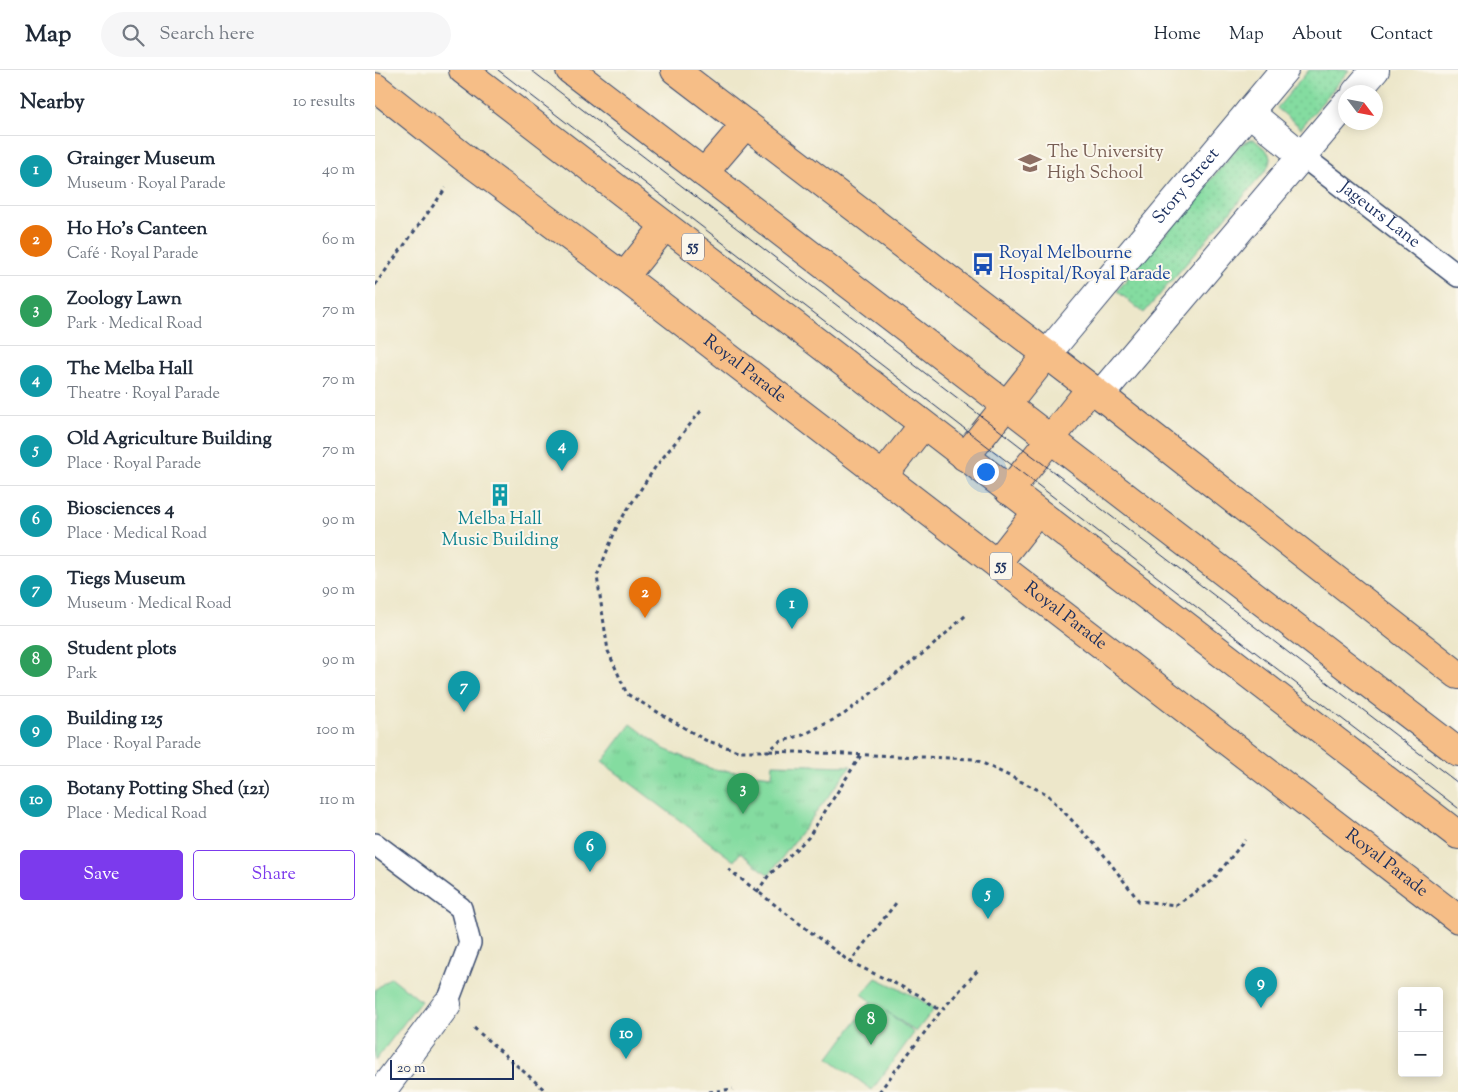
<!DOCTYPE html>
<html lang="en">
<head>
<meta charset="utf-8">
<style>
	:root { --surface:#fff; --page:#f6f6f7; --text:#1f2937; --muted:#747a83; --line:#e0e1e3; --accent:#7c3aed }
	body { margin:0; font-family:"Sorts Mill Goudy",serif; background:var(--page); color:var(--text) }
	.controls { position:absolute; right:15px; bottom:15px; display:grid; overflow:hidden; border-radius:5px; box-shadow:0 2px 12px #0003 }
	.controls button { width:45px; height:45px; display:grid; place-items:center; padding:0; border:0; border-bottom:1px solid var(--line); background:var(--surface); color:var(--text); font:25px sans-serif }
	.compass { position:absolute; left:963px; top:15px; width:45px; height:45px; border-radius:50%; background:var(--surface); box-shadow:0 2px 12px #0003; rotate:122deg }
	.scale { position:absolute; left:15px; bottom:12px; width:124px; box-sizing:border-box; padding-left:5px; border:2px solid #1b2f5e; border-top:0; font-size:14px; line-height:18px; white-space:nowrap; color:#1b2f5e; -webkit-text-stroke:4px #fbf7ec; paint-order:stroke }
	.you { position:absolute; left:610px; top:401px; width:18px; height:18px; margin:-12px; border:4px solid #fff; border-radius:50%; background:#1a73e8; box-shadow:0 0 0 8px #1a73e833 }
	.badge { display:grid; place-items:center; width:32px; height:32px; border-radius:50%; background:var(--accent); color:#fff; font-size:16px; font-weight:700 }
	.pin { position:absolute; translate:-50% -41px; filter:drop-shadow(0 1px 2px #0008) }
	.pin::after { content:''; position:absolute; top:26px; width:18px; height:15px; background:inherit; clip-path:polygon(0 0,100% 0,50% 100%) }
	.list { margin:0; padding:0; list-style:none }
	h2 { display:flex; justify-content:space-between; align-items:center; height:65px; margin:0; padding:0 20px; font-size:21px }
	h2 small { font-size:16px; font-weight:400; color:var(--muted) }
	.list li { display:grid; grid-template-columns:32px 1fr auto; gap:15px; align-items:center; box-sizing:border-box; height:70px; padding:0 20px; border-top:1px solid var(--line) }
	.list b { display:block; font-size:19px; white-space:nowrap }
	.list p { margin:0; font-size:16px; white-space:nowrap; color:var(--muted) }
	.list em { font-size:16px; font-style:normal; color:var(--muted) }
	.actions { display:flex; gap:10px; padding:15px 20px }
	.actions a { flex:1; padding:11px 0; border:1px solid var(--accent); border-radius:5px; text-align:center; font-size:18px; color:var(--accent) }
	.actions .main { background:var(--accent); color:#fff }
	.icon { flex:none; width:28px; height:28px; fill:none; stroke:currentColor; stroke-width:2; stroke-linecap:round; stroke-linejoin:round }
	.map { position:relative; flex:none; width:1083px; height:1022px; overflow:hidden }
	header { display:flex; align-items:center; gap:30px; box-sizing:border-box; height:70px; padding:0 25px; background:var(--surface); border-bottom:1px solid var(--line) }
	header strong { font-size:24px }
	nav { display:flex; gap:28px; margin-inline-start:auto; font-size:18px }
	.search { width:350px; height:45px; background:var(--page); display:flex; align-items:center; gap:12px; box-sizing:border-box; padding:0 18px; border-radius:28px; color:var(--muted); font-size:19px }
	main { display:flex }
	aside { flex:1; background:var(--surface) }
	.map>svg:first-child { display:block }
	.grass { fill:url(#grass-dots); stroke:#50867f }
	.park { fill:url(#park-tufts); stroke:#50867f }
	.garden { fill:#84dca0; stroke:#50867f }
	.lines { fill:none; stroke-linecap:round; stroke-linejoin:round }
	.service-casing { stroke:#3a4b6e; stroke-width:24 }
	.pedestrian-casing { stroke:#3a4b6e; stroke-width:30 }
	.minor-casing { stroke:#3a4b6e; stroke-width:30 }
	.primary-casing { stroke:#3a4b6e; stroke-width:30 }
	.path { stroke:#3a4b6e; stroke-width:3; stroke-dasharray:4 4; stroke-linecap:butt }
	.service { stroke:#fff; stroke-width:21 }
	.pedestrian { stroke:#fff; stroke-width:28 }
	.minor { stroke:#fff; stroke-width:28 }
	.primary { stroke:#f6be87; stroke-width:28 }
	.tram { stroke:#1b2f5e; stroke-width:1 }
	.labels { text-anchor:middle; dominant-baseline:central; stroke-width:4; stroke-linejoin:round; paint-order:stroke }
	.shield { fill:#fbf7ec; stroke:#5e6b89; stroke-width:1 }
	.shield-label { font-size:16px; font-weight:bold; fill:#1b2f5e }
	.education-label { font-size:18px; fill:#785e54; stroke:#fbf7ec; text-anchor:start }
	.street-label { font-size:18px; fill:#1b2f5e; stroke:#fbf7ec }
	.transit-label { font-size:18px; fill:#164399; stroke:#fbf7ec; text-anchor:start }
	.culture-label { font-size:18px; fill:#0d838f; stroke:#fbf7ec }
</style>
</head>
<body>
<header>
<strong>Map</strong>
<div class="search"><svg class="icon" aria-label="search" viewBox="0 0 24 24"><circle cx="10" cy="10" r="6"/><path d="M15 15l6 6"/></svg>Search here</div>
<nav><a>Home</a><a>Map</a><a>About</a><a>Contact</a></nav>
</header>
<main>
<aside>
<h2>Nearby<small>10 results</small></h2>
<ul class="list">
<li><span class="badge" style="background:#0f9aa8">1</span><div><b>Grainger Museum</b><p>Museum · Royal Parade</p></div><em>40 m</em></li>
<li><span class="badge" style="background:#e8710a">2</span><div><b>Ho Ho's Canteen</b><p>Café · Royal Parade</p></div><em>60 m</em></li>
<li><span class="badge" style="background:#2e9e5b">3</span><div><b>Zoology Lawn</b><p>Park · Medical Road</p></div><em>70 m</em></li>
<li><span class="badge" style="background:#0f9aa8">4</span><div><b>The Melba Hall</b><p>Theatre · Royal Parade</p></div><em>70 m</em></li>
<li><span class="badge" style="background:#0f9aa8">5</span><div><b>Old Agriculture Building</b><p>Place · Royal Parade</p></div><em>70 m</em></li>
<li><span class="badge" style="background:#0f9aa8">6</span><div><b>Biosciences 4</b><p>Place · Medical Road</p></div><em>90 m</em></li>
<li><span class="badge" style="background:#0f9aa8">7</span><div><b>Tiegs Museum</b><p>Museum · Medical Road</p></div><em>90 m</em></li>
<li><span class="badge" style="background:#2e9e5b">8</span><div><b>Student plots</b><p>Park</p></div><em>90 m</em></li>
<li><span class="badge" style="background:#0f9aa8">9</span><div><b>Building 125</b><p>Place · Royal Parade</p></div><em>100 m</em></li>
<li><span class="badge" style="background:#0f9aa8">10</span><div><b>Botany Potting Shed (121)</b><p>Place · Medical Road</p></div><em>110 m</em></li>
</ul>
<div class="actions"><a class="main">Save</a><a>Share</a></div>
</aside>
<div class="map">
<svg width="1083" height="1022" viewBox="0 0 1083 1022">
	<defs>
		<pattern id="grass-dots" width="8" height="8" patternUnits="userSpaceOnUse" patternTransform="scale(1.25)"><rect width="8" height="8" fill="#84dca0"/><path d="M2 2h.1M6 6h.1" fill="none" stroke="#71bd8c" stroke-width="1.8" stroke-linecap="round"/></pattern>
		<pattern id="park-tufts" width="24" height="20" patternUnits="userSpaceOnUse" patternTransform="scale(1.25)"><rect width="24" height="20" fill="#84dca0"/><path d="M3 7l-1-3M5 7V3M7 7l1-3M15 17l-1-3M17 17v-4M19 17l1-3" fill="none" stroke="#71bd8c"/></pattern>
	</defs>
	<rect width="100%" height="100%" fill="#fbf7ec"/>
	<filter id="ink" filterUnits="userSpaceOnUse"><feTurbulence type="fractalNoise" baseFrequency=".02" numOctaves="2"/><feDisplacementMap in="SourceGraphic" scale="10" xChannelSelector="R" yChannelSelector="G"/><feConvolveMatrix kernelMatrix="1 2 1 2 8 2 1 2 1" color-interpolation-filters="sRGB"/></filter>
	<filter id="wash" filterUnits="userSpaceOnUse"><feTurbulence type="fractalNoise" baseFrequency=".0096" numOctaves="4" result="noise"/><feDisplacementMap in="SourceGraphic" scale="20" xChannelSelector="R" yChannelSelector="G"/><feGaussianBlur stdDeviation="1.12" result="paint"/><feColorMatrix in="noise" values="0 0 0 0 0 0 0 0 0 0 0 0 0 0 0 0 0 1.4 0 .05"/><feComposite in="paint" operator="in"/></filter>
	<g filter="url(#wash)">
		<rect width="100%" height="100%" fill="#ede7ca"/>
		<!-- grass -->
		<path class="grass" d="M934,0H974L926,58L902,38Z
			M875,70H880C891,81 900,83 892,99L769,243L742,221L865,75Z"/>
		<!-- park -->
		<path class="park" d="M256,654L289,679L337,699L397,706L398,694L476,696L394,805L365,783L359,791L227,692Z"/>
		<!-- garden -->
		<path class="garden" d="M16,907L46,931L0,991V920Z
			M501,908L543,928L559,939L541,962L511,941L539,963L497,1020L454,988L496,931L487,924Z"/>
	</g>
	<g filter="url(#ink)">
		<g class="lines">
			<defs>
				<g id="service">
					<path id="s1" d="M926,85L1083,206"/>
					<path d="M0,774L86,838L95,873L72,934"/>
				</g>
				<path id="pedestrian" d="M6,1022L72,934"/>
				<g id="minor">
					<path d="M981,22L1000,0"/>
					<path d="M874,42L926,85"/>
					<path id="s2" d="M672,284L909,0"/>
					<path d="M725,325L971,34"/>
				</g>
				<g id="primary">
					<path d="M88,0L1083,765"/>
					<path d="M195,0L1083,682"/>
					<path d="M300,0L725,325L1083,605"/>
					<path id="s3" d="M0,17L92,90L249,207L1083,849"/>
					<path d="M329,103L371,54"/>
					<path d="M249,207L290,156"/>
					<path d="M590,387L672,284"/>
					<path d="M508,406L548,355"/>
					<path d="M634,421L716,318"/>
					<path d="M622,493L662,442"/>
				</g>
			</defs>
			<!-- service casing -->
			<use href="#service" class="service-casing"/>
			<!-- pedestrian casing -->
			<use href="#pedestrian" class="pedestrian-casing"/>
			<!-- minor casing -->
			<use href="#minor" class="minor-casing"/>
			<!-- primary casing -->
			<use href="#primary" class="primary-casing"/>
			<!-- path -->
			<path class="path" d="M0,215L71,118
				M326,341L281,396L243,454L222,506L233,581L252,624L330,670L363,681H393L404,672L428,665L468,645L555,578L591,545
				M394,681L599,689L672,724L726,781L764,831L801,835L837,811L870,770
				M353,799L475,892L521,833
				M382,822L394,805L433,768L486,685
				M475,892L542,924L566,941
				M99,958L172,1022
				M334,1022L358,1019
				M504,1022L566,941L605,898"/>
			<!-- service -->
			<use href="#service" class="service"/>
			<!-- pedestrian -->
			<use href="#pedestrian" class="pedestrian"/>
			<!-- minor -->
			<use href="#minor" class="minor"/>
			<!-- primary -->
			<use href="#primary" class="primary"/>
			<!-- tram -->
			<path class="tram" d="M123,0L1083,738
				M156,0L1083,713"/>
		</g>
	</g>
	<!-- icons -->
	<defs>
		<symbol id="school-bare" viewBox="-9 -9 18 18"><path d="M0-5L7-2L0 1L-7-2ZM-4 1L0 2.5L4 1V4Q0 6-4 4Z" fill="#8d6e63" stroke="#fbf7ec" stroke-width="2.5" paint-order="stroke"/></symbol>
		<symbol id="bus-bare" viewBox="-9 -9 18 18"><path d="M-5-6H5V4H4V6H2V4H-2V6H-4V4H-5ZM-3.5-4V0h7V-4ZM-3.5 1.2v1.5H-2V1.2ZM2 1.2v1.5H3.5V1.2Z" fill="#1a4fb4" stroke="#fbf7ec" stroke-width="2.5" paint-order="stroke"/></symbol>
		<symbol id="building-bare" viewBox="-9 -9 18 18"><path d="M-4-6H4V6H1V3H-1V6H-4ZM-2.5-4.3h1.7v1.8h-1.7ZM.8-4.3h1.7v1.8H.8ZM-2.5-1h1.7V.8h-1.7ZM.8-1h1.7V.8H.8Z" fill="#0f9aa8" stroke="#fbf7ec" stroke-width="2.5" paint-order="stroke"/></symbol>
	</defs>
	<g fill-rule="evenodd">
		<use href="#school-bare" x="639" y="77" width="32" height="32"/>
		<use href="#bus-bare" x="592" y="178" width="32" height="32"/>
		<use href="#building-bare" x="109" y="409" width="32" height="32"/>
	</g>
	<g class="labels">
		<!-- shield labels -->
		<g class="shield">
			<rect x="307" y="163.5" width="22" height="27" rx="4"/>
			<rect x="615" y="482.5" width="22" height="27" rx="4"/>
		</g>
		<g class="shield-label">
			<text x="318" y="177">55</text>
			<text x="626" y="496">55</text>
		</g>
		<!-- education labels -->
		<g class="education-label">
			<text x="672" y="83">The University<tspan x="672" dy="21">High School</tspan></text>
		</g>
		<!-- street labels -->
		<g class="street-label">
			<text stroke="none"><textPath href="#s2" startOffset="218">Story Street</textPath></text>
			<text stroke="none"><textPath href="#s1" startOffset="99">Jageurs Lane</textPath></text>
			<text stroke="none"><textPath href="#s3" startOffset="465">Royal Parade</textPath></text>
			<text stroke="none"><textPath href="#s3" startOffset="870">Royal Parade</textPath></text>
			<text stroke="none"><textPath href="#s3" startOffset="1275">Royal Parade</textPath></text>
		</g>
		<!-- transit labels -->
		<g class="transit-label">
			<text x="624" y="184">Royal Melbourne<tspan x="624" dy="21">Hospital/Royal Parade</tspan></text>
		</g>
		<!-- culture labels -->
		<g class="culture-label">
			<text x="125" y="450">Melba Hall<tspan x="125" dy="21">Music Building</tspan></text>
		</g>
	</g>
</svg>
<div class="controls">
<button>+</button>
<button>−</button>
</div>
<svg class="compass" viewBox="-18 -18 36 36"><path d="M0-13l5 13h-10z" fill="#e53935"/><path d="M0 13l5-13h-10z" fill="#747a83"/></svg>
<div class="scale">20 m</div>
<div class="you"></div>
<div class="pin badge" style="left:417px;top:559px;background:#0f9aa8">1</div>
<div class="pin badge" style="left:270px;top:548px;background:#e8710a">2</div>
<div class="pin badge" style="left:368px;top:744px;background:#2e9e5b">3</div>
<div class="pin badge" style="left:187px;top:401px;background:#0f9aa8">4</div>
<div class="pin badge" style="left:613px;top:849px;background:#0f9aa8">5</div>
<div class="pin badge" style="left:215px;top:802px;background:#0f9aa8">6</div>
<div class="pin badge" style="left:89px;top:642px;background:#0f9aa8">7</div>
<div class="pin badge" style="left:496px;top:975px;background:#2e9e5b">8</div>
<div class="pin badge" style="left:886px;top:938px;background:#0f9aa8">9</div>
<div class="pin badge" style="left:251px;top:989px;background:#0f9aa8">10</div>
</div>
</main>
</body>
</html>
